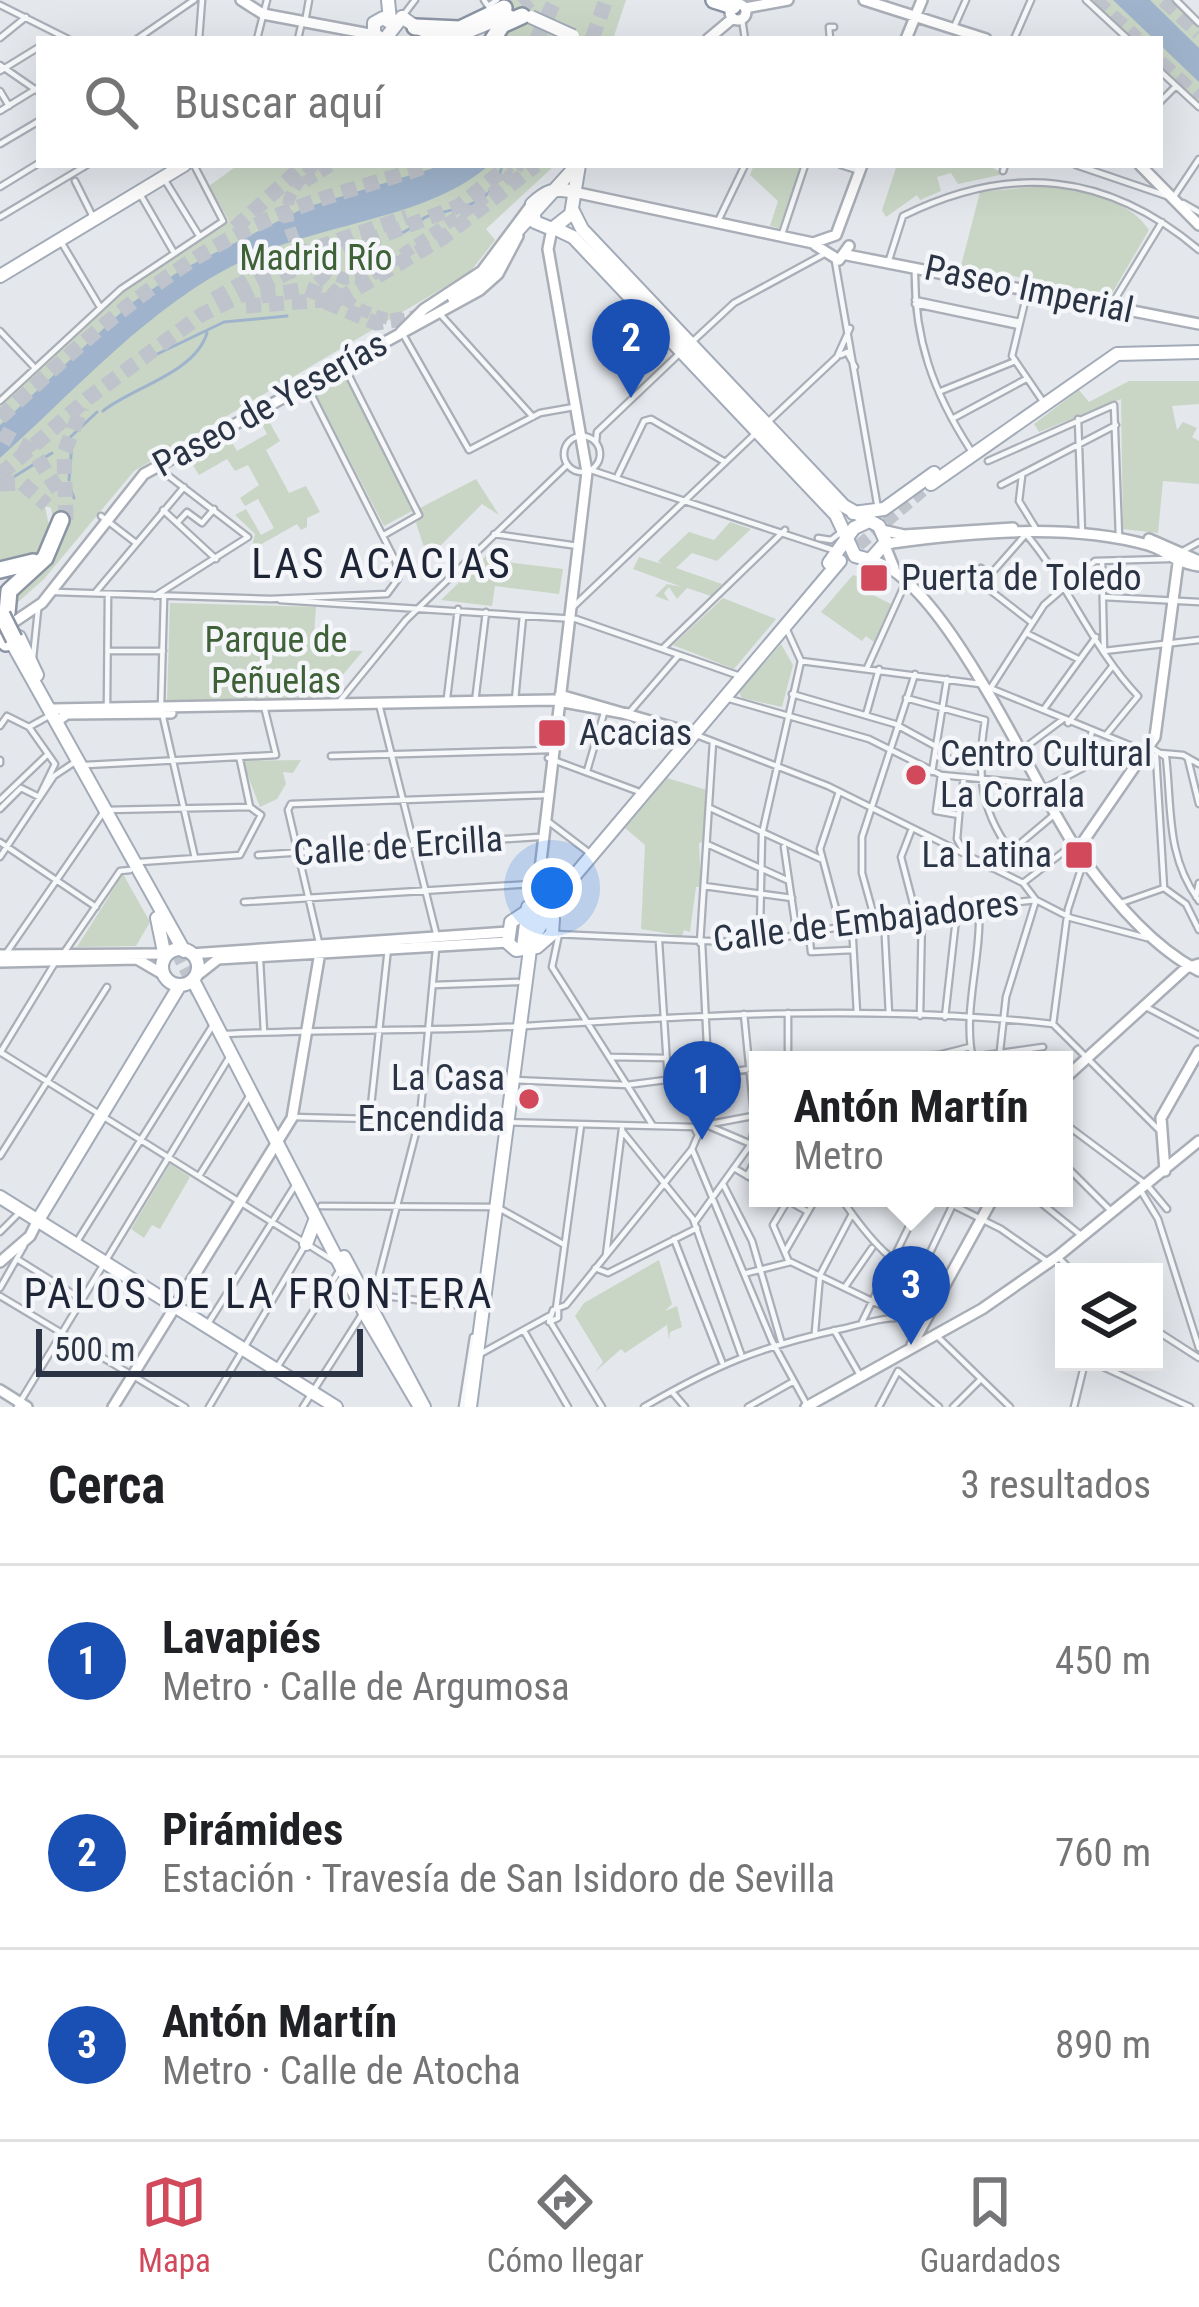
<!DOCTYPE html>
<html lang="es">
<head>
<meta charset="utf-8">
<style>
	:root { --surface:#fff; --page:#f2f2f2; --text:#202124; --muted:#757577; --line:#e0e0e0; --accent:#d1495b }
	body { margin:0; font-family:"Roboto Condensed",sans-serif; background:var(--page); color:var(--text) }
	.controls { position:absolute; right:36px; bottom:36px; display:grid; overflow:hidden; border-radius:0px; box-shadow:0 12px 48px #0002 }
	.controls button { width:108px; height:108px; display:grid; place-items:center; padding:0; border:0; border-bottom:3px solid var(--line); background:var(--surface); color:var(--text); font:60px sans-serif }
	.scale { position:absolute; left:36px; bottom:30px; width:327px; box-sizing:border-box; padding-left:12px; border:6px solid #2b3445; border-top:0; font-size:33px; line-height:42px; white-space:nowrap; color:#2b3445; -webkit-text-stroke:9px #f4f6f9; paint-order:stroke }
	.you { position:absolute; left:552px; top:888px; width:42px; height:42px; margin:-30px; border:9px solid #fff; border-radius:50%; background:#1a73e8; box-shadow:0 0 0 18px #1a73e833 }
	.badge { display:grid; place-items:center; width:78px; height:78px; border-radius:50%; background:var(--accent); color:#fff; font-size:39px; font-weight:700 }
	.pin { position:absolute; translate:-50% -99px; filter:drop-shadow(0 3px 6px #0008) }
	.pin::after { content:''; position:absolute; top:63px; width:42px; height:36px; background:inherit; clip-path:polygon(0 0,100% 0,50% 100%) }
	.popup { position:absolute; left:749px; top:1051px; width:324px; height:156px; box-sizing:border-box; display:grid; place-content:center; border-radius:0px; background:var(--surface); filter:drop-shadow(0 3px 9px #0005); font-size:39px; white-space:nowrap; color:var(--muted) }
	.popup b { font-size:45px; color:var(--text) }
	.popup::after { content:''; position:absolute; left:50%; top:100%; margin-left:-24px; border:24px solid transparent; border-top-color:var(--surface) }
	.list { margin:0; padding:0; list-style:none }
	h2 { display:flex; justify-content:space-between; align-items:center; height:156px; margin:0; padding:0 48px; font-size:51px }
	h2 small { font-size:39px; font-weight:400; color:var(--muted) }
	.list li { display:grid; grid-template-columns:78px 1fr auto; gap:36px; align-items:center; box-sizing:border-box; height:192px; padding:0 48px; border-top:3px solid var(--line) }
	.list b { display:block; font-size:45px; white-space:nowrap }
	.list p { margin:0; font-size:39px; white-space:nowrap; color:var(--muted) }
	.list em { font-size:39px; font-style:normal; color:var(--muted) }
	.icon { flex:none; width:66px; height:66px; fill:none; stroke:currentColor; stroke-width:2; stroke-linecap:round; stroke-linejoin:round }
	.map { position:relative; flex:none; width:1199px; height:1407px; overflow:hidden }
	.search { position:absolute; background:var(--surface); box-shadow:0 12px 48px #0002; left:36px; right:36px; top:36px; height:132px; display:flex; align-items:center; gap:30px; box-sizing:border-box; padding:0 42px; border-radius:0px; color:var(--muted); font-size:45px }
	.sheet { height:732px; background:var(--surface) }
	nav { display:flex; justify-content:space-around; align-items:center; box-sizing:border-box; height:168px; border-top:3px solid var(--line); background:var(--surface); font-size:33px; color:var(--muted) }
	nav a { display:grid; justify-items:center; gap:6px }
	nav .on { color:var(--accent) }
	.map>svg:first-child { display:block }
	.green { fill:#c9d6c5 }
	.water { fill:#9fb4cc }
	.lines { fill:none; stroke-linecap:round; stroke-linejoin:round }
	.stream { stroke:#9fb4cc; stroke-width:3 }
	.primary-tunnel { stroke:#bfc3cb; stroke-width:12; stroke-dasharray:12 6; stroke-linecap:butt }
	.highway-tunnel { stroke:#bfc3cb; stroke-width:15; stroke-dasharray:15 8; stroke-linecap:butt }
	.street-casing { stroke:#a9aeb7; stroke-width:9 }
	.secondary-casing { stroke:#a9aeb7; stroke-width:14 }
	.primary-casing { stroke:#a3abb8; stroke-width:16 }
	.highway-casing { stroke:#8b94a3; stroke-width:20 }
	.street { stroke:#f7f8fa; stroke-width:4.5 }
	.secondary { stroke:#fff; stroke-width:9 }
	.primary { stroke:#fff; stroke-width:12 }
	.highway { stroke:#fff; stroke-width:15 }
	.primary-bridge-casing { stroke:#a3abb8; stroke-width:16; stroke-linecap:butt }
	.highway-bridge-casing { stroke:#8b94a3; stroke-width:20; stroke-linecap:butt }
	.primary-bridge { stroke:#fff; stroke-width:12 }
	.highway-bridge { stroke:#fff; stroke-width:15 }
	.poi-dot { fill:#d1495b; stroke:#f4f6f9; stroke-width:4.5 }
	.labels { text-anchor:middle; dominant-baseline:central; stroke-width:9; stroke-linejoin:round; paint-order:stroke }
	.park-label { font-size:36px; fill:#3f6138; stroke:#f4f6f9 }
	.street-label { font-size:36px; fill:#2b3445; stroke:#f4f6f9 }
	.poi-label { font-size:36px; fill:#2b3445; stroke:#f4f6f9; text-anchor:start }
	.quarter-label { font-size:42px; letter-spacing:3px; fill:#1d2536; stroke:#f4f6f9 }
</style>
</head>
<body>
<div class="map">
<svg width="1199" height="1407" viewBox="0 0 1199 1407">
	<rect width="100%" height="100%" fill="#e4e7ec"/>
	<!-- green -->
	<path class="green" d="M501,0H626L613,39H496L522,11H506Z
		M1087,0H1174L1199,25V104L1160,69V39H1129Z
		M238,165H555L486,229L495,240L470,272L134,471L44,579L9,610L10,599L57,555L69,521L58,520L54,526L51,508L45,506L49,526L39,553L0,567V402L134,281L229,221L209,186Z
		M754,165H801L779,228L770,226L778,201L750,175Z
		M897,165H987L1004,174L958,184L951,173L937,177L941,191L920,200L917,195L886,217L882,210Z
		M1044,186C1081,192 1126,196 1149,230L1111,295L961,266L980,192Z
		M346,378L412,511L384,526L316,395Z
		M1129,381H1199V404L1172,406L1177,430L1183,422L1197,428L1192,437L1199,441V484L1163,481L1158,533L1123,529L1121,399L1039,432L1034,424L1079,390L1089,402Z
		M265,414L280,441L266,450L289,493L306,486L320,512L307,518V527L301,530L297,524L251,550L255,534L235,515L246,509L261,535L274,528L258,499L245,506L240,498L259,485L248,465L235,471L227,459L199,475L188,457L228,435L237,451L267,434L259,419L246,424Z
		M476,479L499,515L482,504L432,554L424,547L416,523L422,517L418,509Z
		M730,522L751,529L717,561L692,553L676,568L722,584L711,596L687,588L677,599L669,587L664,593L669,601L655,596L667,584L682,587L633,569L639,557L662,564L658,561L689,532L714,540Z
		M498,544L497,561L563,569L559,594L495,586L492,606L441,600Z
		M853,575L870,580L869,593L891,604L874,642L866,636L862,641L821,612Z
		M723,598L776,619L734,669L673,645Z
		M170,603L316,607L313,650L363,651L324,697L167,701Z
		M781,644L793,665L782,707L742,698L739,692Z
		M301,760L293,773L283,772L286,784L277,799L260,807L242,761Z
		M667,778L707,790L703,842L699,843L701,887H696L690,932L684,930L682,936L641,929L645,845L625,828Z
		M123,874L150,922L136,946L77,947Z
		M170,1164L190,1177L160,1229L152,1225L144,1238L131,1229Z
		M659,1260L672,1304L665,1311L677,1306L682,1327L670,1332L669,1340L667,1325L625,1353L621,1349L595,1372L603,1362L575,1316L584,1303Z"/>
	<!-- water -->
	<path class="water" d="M1113,0H1150L1199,48V82Z
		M443,165H489C429,219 316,224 242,261C149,306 76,390 0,458V425L130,304L181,270L304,208Z"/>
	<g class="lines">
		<!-- stream -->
		<path class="stream" d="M399,234C413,230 419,218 431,215C464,207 495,204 502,165
			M149,358L224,322L287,316
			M103,411C133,387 195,373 207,333
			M61,446L97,412
			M12,478L52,453
			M69,480L72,443
			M69,485L74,498"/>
		<!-- primary-tunnel -->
		<path class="primary-tunnel" d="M314,165C304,176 291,188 288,204C280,252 355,325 402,319C419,317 438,305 454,298
			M305,182L332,165
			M321,269L345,279L368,278L492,193L520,165
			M845,557L931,484
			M160,920L197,993"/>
		<!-- highway-tunnel -->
		<path class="highway-tunnel" d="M1095,0L1137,39
			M1164,0L1199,33
			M504,20L530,0
			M537,39L555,0
			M592,39L606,0
			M1160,62L1199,98
			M235,228L304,165
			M261,296L306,289L336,300
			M214,299L289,257L407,217
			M326,302L376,323L403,319
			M246,306L339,299L444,237L536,165
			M0,418C81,343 156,273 256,225C312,198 372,185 430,165
			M0,433L33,451L60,493
			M0,475L87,399L201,315L295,269L459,206L509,165
			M0,484L22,483L47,505
			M66,520L64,453L82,407"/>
		<defs>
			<path id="street" d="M484,0L488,6L497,0
				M1086,0L1128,39
				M1176,0L1199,23
				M0,5L68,39
				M402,17L415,0
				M742,19L745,39
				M305,22L309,0
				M954,27L966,0
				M0,38L26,17
				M137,39L194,0
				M199,39L202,0
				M257,39L267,0
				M298,39L302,22
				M830,39L829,27H834
				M1014,39L1031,0
				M0,65L39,92
				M0,71L39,47
				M1160,71L1199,107
				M0,91L9,106
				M1160,102L1175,87
				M0,111L39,87
				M0,144L39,121
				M841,165L860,171
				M1076,165L1167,196
				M1003,171L1005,165
				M75,181L94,219
				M166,182L198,234
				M0,187L39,163
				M140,194L173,251
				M1173,198L1199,159
				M1183,203L1199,212
				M0,217L87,165
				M719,219L745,165
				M781,237L805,165
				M60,240L100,307
				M889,260L903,216C1010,163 1107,172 1199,250
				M835,261L878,509
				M915,271C914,338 933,392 970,449
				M1028,289L1012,356L1044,403
				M915,300L1020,322
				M915,304L1019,326
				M1112,304L1162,222
				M441,315L533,417
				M0,331L35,368
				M404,336L469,450L540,413L574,407
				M692,342L734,303L826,253
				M841,355L847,352L855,367
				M343,364L419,515L384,535
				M941,391L1013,362
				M0,401L121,289L223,221L194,165
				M952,419L1026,379
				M1078,419L1082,533
				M769,421L837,357L850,328
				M564 454a18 18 0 1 1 36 0a18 18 0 1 1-36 0Z
				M596,442L597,432L679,354
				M988,461L1114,405L1119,536
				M591,470L833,550
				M618,475L644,421L651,419L725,462
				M1022,476L1019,501L1035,527
				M1001,485L1116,425
				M163,510L216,559
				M101,516L136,543
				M177,523L187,512L202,523L214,509
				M494,534L578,546
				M818,538L831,540L840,533
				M1181,552L1199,542
				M1102,561L1104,651L1199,640
				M990,574L981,568L973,577L1031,622
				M982,584L1026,534C1069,585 1093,649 1138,696L1106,735
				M55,592L271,599L387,594L398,579L396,562L308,388
				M95,593L184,487
				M155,596L248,537L157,467
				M1103,597L1199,602
				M280,600L576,619L737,675
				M573,607L756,433
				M1026,633L1078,659
				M662,649L785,530
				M108,651H163
				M33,658L38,610
				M801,661L980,684L1156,756
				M867,668L904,586
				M990,689L1044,605L1095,561L1168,559
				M792,694L895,724L937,747
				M447,698L458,609
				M726,698L869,739L941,775L1035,784
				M906,698L985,720
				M515,700L523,616
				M339,702L406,620L567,465
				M475,702L486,612
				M379,704L437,937
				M107,706L108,595
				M161,706L164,597
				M1044,709L1096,637
				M628,714L679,655
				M866,715L879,669
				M163,717L195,858
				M985,720C977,770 979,808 1010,850
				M1068,723L1111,668
				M0,726L7,716L29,727L48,754L0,800
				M29,727L47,717
				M699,736L828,786L1023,883L1036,900L1071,918L1147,938
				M1150,747L1166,757C1172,810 1166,856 1199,901
				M1023,749L1062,720
				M1160,753L1183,755L1199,764
				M331,756L549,750
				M1156,756L1164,888
				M937,757L979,763
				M548,758L637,791
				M1188,759L1199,804
				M0,760V763
				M240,760L250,807
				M86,765L276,755L264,706
				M587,771L604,713
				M932,772L947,679
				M941,775L936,811L959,815L964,777
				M1045,788L1083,768L1092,731
				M839,792L820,849L840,924
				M710,808L823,860
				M0,809L21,788L39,797L55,764L48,754
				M959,816L957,839L966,855
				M545,819L587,851
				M911,831L901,857L915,911
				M0,842L96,907
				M707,844L789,881
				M784,847L797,936
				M258,855L538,837
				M0,857L54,776L72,764
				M991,868L1055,814
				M1023,883L1071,846
				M704,886L792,898
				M1164,888L1186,904L1199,930
				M1196,897L1199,883
				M244,902L532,884L534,890
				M1121,903L1164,888
				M884,918L889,1014
				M875,920L862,873V837L915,674
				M852,924L857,1013
				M760,929L762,834L801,661L787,630
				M809,933L811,952L852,950
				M555,934L752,943L916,913L1036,900
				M559,934L552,967L653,1126
				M659,942L668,1080
				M700,943L713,742
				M702,943L711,1127
				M320,947L288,810L291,804L547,795
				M63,954L120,871L130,870
				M5,955L105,810L250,807L261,815L240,855L140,862
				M260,960L264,1032
				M434,985L518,982
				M1148,1008L1199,1035
				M788,1013V1060
				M920,1016L922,914
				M945,1017L957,910
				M1053,1024L1068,909L1084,860
				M1053,1024L1159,1130
				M226,1034C326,1029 427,1032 526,1026C702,1015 878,1004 1053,1024
				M0,1052L334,1261
				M0,1053L56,961
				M611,1057L666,1058
				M972,1057L1043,1047
				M823,1060L938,1055L970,1047
				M973,1060C962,1011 982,958 979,907
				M999,1060L1006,997L1036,900
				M513,1080L627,1085L758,1068
				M370,1115L388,948
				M293,1117L694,1127L758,1115
				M1064,1123L1147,1185L1167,1209
				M711,1127L758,1147
				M622,1131L693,1219L741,1354
				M692,1149L772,1341L807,1405
				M0,1156L107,987
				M1064,1164L1111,1211
				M734,1168L758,1182
				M199,1176L250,1095
				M747,1176L758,1155
				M723,1184L752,1241L781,1341
				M1141,1191L1158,1219L1199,1348
				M784,1198L808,1212
				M841,1198C868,1238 895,1271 942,1287
				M939,1198L1001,1229L1048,1262
				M1035,1198L1082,1236
				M788,1200L773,1225L789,1262
				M321,1206L497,1207L563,1244
				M695,1222L751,1144L755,1125L744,1014
				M0,1232L18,1214
				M674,1239L722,1362
				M76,1243L213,1025
				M786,1250L816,1198
				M606,1255L622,1129
				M17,1259L81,1299
				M1060,1259L1073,1272
				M595,1268L608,1273L697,1228
				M747,1273L791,1262L901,1315
				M918,1278L956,1198
				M845,1287L872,1248
				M0,1288L24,1246
				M0,1296L185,1407
				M373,1299L385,1296L480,1308
				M372,1302L420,1117L436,949
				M889,1308L909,1272
				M556,1309L581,1125
				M558,1310V1318L549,1322L553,1310L566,1305L692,1149L698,1135L694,1127
				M209,1322L296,1184
				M862,1322L923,1198
				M551,1323L602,1407
				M1154,1329L1199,1358
				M834,1330L861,1377
				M524,1331L568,1407
				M815,1332L820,1275L852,1214
				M937,1336L1010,1407
				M482,1353L549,1316
				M1085,1364L1101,1366L1190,1407
				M276,1369L341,1268
				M673,1393L685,1407
				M17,1407L230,1056
				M209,1407L304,1247
				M303,1407L361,1316
				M462,1407L473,1337
				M644,1407C716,1365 759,1347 841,1329C869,1323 894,1312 922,1322
				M748,1407L794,1381
				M879,1407L898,1371L939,1407
				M953,1407L981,1379
				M1074,1407L1085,1362"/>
			<path id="secondary" d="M241,0L263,14L375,35
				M864,0L986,39
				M730 12a8 8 0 1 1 16 0a8 8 0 1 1-16 0Z
				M745,8L788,0
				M708,39L733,18
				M906,39L922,0
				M1140,165L1199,225
				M574,192L813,243L836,235L862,165
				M815,245L839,260L849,246
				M847,255L1199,324
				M401,332L424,309L482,271L532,204
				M882,530L904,535L1013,528
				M1149,539L1199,561
				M870,560C946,576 1038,799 1086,863C1116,903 1154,948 1199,971
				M894,568L885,546L892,543C972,532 1070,523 1148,545C1168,551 1170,561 1199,566
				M5,628L42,603L144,474L480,290L498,274L518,236
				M560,695L695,734
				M54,709L553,700L628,714
				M59,720L67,714L171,713
				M1078,849L1155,737L1178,563
				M532,937L587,472L548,249L552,229
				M190,954L508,932
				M0,955L163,954
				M0,962L137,959L166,976
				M199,974L218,959L508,942
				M1064,1079L1186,968L1199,964
				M1165,1171L1161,1118L1199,1051
				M0,1262L30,1236L38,1220
				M912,1345L993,1198
				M0,1390L27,1407
				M113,1407L292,1118L320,952
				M806,1407L982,1309L1058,1256L1199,1141"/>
			<path id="primary" d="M388,0L390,20
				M381,39L374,34V23L383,18L393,24
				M385,39L402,17C449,53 461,30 509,16
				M574,192C555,187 546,191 532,204L535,222L552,229L571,214L579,165
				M554,228L573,237L836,515L855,556L870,560L886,542L879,526L844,506L582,229L573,211
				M0,276L184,165
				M454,298L493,270L510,239L577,165
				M931,484L1117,354L1199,352
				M853,513L884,509L934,473
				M829,563L854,528L867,522
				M19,637L37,675
				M11,641L184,951
				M540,903L553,919L552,934L537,947L516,950L508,943L511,922Z
				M157,918L164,952
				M523,948L528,907
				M162 967a18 18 0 1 1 36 0a18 18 0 1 1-36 0Z
				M194,982L368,1319L420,1407
				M0,1197L336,1407
				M38,1220L180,985
				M306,1244L316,1218
				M344,1257L424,1407
				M470,1407L531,942L559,894L840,561"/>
			<path id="highway" d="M714,0L733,6
				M415,27L460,29L504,8
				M493,39L502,25L522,16
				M0,570L33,562
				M7,613L9,591L45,558L61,520
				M0,635L6,643"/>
		</defs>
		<!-- street casing -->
		<use href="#street" class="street-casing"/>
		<!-- secondary casing -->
		<use href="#secondary" class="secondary-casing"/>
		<!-- primary casing -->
		<use href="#primary" class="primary-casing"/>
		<!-- highway casing -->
		<use href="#highway" class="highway-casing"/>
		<!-- street -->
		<use href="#street" class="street"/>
		<!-- secondary -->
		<use href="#secondary" class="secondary"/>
		<!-- primary -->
		<use href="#primary" class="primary"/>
		<!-- highway -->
		<use href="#highway" class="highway"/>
		<defs>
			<path id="primary-bridge" d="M531,17L573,36"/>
			<path id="highway-bridge" d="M2,615L14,639"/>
		</defs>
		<!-- primary-bridge casing -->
		<use href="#primary-bridge" class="primary-bridge-casing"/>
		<!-- highway-bridge casing -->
		<use href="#highway-bridge" class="highway-bridge-casing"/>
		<!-- primary-bridge -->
		<use href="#primary-bridge" class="primary-bridge"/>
		<!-- highway-bridge -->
		<use href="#highway-bridge" class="highway-bridge"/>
	</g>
	<!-- markers -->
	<g class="poi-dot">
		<rect x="859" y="563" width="30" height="30" rx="6"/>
		<rect x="537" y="718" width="30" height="30" rx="6"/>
		<circle cx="916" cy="775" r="12"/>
		<rect x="1064" y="840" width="30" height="30" rx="6"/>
		<circle cx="529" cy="1099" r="12"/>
	</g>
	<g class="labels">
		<!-- park labels -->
		<g class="park-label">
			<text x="316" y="258">Madrid Río</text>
			<text x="276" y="640">Parque de<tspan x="276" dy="41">Peñuelas</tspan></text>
		</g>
		<!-- street labels -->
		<g class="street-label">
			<text transform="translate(1029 289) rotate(12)">Paseo Imperial</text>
			<text transform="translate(270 404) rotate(-29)">Paseo de Yeserías</text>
			<text transform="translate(398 846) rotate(-4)">Calle de Ercilla</text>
			<text transform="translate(866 921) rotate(-7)">Calle de Embajadores</text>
		</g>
		<!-- poi labels -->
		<g class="poi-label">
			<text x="901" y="578">Puerta de Toledo</text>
			<text x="579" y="733">Acacias</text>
			<text x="940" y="754">Centro Cultural<tspan x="940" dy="41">La Corrala</tspan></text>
			<text x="1052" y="855" text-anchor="end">La Latina</text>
			<text x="505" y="1078" text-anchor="end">La Casa<tspan x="505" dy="41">Encendida</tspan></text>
		</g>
		<!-- quarter labels -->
		<g class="quarter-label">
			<text x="382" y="563">LAS ACACIAS</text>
			<text x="259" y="1293">PALOS DE LA FRONTERA</text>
		</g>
	</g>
</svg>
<div class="controls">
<button><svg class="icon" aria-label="layers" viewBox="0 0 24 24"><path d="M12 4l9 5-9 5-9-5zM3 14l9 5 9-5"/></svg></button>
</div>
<div class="scale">500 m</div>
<div class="you"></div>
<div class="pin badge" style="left:702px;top:1140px;background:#1a4fb4">1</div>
<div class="pin badge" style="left:631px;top:398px;background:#1a4fb4">2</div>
<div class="pin badge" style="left:911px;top:1345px;background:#1a4fb4">3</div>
<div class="popup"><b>Antón Martín</b>Metro</div>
<div class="search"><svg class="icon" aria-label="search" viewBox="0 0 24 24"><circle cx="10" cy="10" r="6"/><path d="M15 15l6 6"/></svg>Buscar aquí</div>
</div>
<section class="sheet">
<h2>Cerca<small>3 resultados</small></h2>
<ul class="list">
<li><span class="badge" style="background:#1a4fb4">1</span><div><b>Lavapiés</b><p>Metro · Calle de Argumosa</p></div><em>450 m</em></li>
<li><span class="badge" style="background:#1a4fb4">2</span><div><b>Pirámides</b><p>Estación · Travesía de San Isidoro de Sevilla</p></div><em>760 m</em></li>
<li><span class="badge" style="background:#1a4fb4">3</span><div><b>Antón Martín</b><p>Metro · Calle de Atocha</p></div><em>890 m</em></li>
</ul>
</section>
<nav>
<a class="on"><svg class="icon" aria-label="map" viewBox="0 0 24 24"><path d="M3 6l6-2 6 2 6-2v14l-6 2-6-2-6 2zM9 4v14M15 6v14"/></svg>Mapa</a>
<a><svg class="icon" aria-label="directions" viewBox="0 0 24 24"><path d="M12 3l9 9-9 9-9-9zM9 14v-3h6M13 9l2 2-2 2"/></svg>Cómo llegar</a>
<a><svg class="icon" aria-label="saved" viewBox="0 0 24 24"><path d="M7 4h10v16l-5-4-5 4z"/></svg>Guardados</a>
</nav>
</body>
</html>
